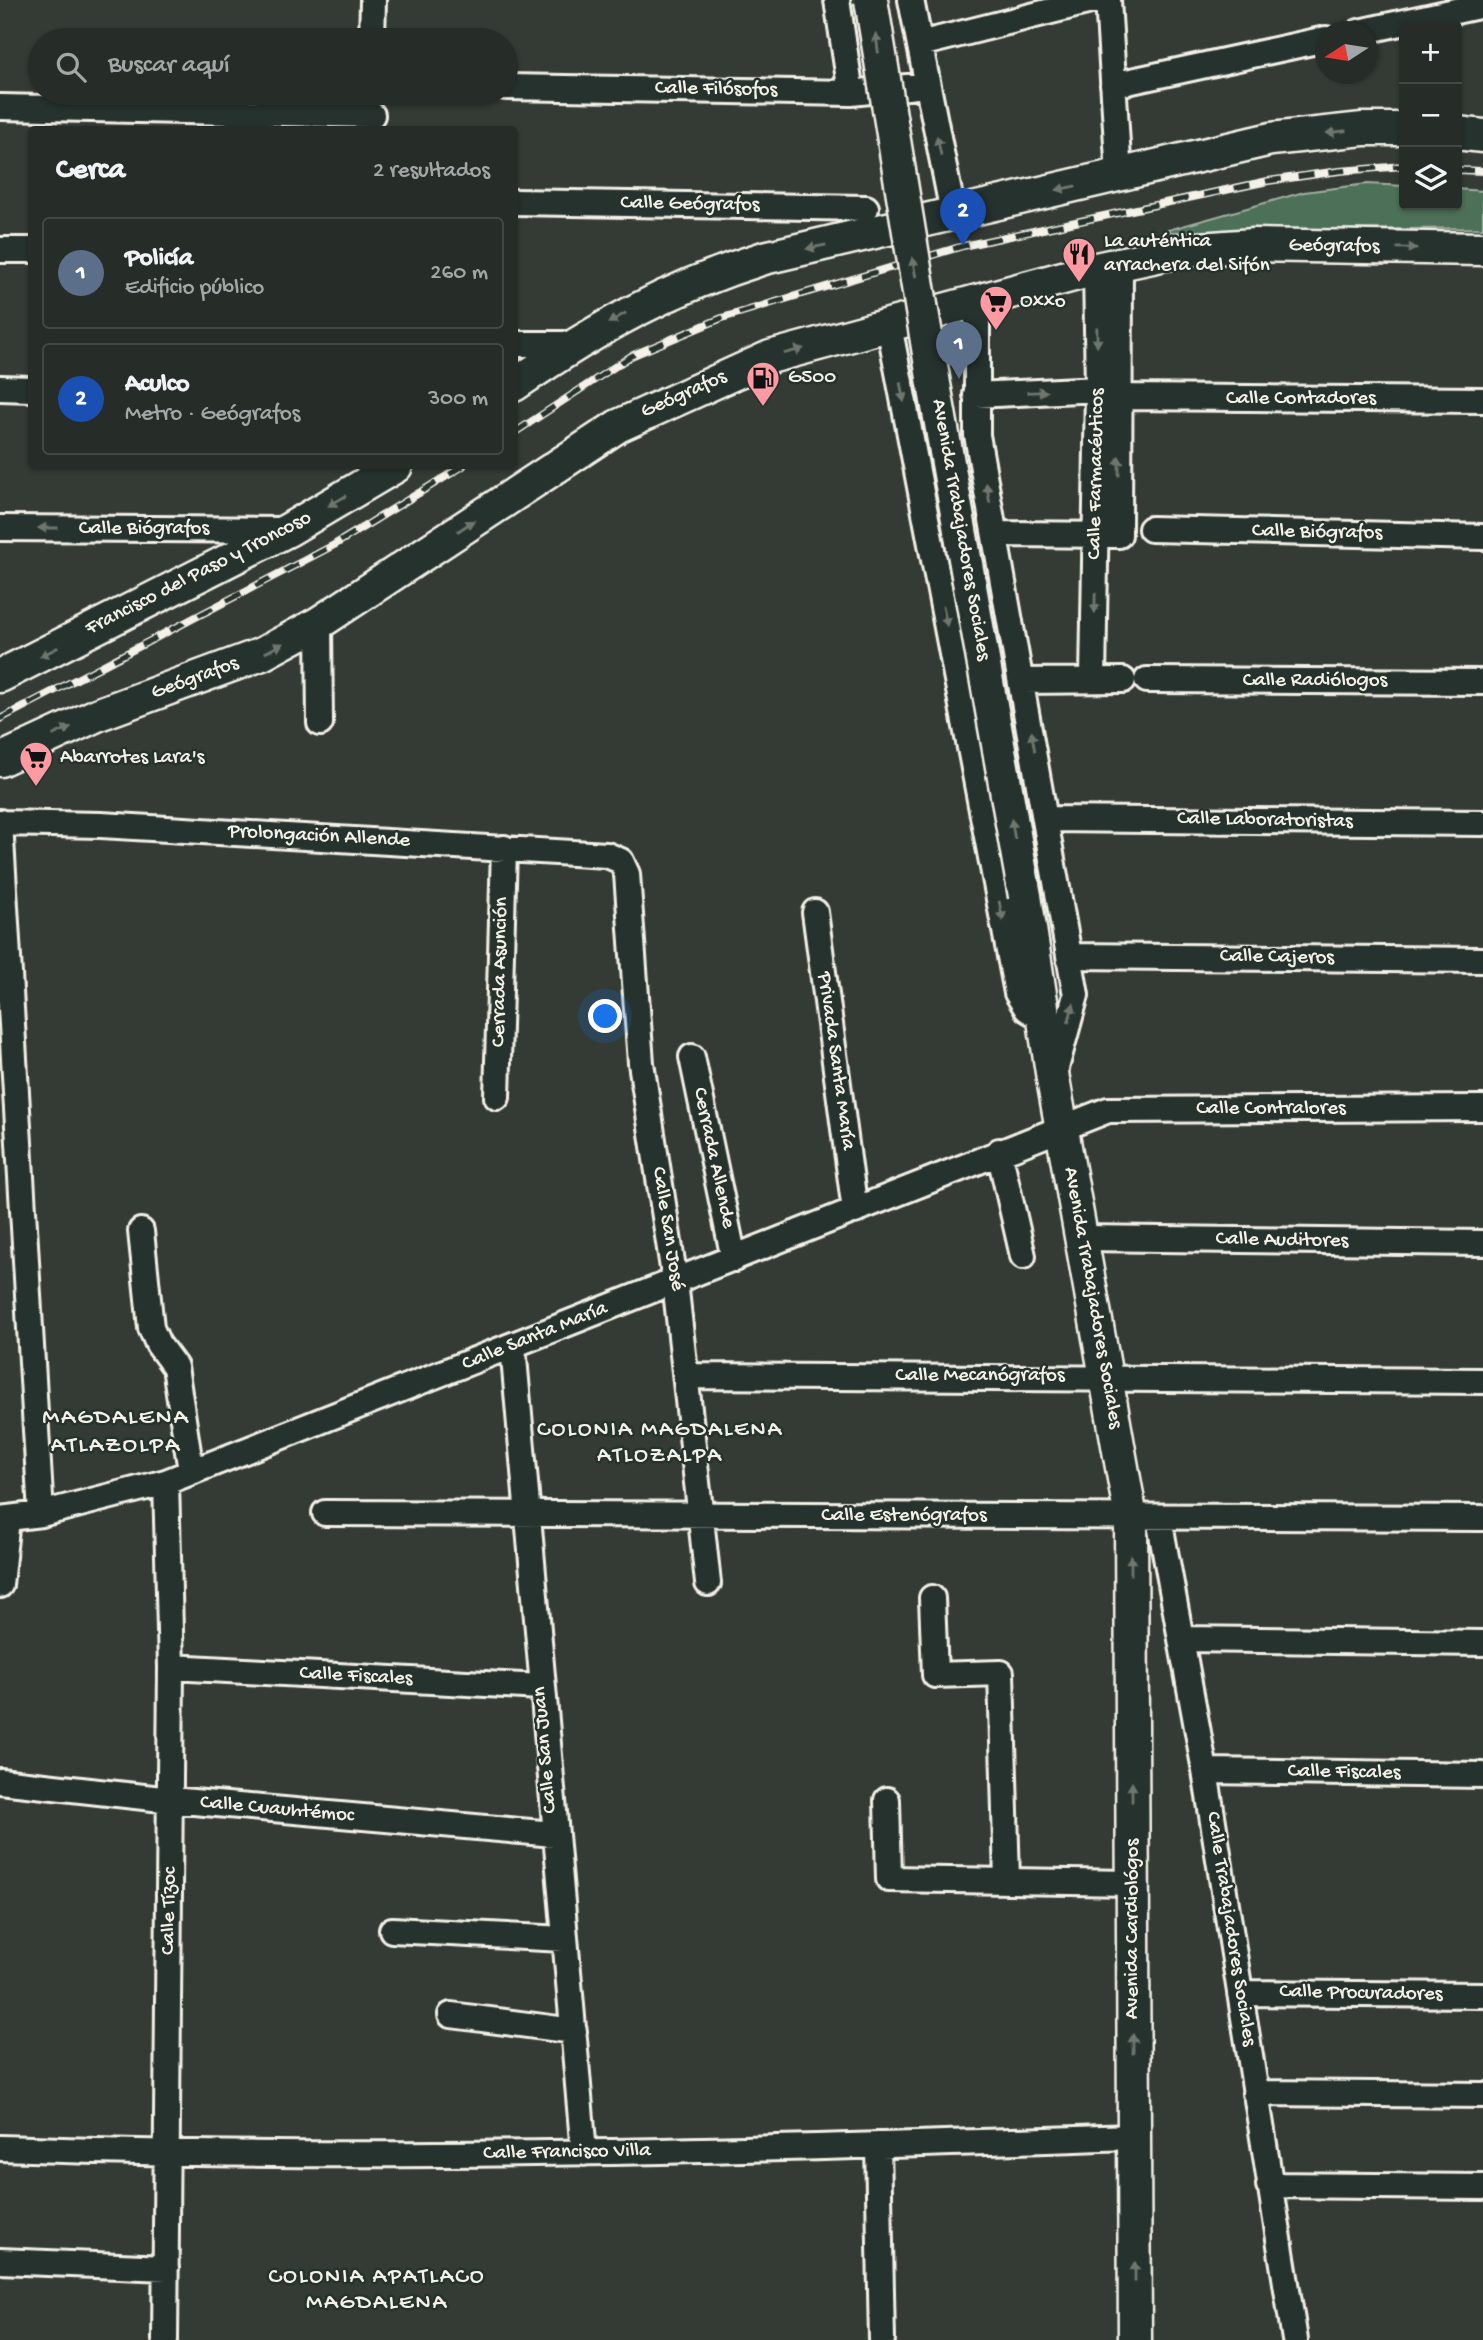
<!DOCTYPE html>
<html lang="es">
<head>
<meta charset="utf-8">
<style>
	:root { --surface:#262c27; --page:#323833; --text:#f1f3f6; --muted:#a4a7a7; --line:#424844; --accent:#8abfa5 }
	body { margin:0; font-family:"Gochi Hand",sans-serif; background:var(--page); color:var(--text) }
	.controls { position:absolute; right:21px; top:21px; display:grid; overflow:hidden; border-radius:7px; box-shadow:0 2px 5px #0004 }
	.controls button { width:63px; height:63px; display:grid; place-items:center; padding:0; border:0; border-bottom:2px solid var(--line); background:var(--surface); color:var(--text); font:35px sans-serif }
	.compass { position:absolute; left:1315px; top:21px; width:63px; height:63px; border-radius:50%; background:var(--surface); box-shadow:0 2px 5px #0004; rotate:258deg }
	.you { position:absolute; left:606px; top:1017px; width:24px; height:24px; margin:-18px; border:5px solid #fff; border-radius:50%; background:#1a73e8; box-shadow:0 0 0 10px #1a73e833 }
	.badge { display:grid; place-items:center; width:46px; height:46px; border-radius:50%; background:var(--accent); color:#fff; font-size:23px; font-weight:700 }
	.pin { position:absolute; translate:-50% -58px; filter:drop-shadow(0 2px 4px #0008) }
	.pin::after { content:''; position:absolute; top:37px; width:24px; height:21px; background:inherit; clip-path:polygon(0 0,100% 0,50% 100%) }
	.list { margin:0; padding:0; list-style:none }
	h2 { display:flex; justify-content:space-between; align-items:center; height:91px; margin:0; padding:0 28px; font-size:30px }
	h2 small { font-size:23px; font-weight:400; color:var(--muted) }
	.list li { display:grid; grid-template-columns:46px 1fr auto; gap:21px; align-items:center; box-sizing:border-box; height:112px; margin:0 14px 14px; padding:0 14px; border:2px solid var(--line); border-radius:7px }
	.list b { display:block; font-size:26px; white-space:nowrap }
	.list p { margin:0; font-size:23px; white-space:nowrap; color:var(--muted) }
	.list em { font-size:23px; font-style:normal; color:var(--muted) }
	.icon { flex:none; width:38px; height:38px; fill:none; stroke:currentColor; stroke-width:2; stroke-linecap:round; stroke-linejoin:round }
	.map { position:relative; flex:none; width:1483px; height:2340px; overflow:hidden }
	.search { position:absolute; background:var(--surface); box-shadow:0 2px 5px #0004; left:28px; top:28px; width:490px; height:77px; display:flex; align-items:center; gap:18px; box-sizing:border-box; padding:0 24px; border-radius:38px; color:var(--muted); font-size:26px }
	.panel { position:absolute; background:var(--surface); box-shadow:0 2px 5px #0004; left:28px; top:126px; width:490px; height:343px; border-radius:7px }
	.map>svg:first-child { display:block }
	.green { fill:#4e6f59; stroke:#a1b0a0; stroke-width:2 }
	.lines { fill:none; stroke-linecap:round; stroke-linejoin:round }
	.minor-casing { stroke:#f4f1e8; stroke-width:30 }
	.major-casing { stroke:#f4f1e8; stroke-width:37 }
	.minor { stroke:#26332d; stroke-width:24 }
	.major { stroke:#26332d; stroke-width:32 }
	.rail-casing { stroke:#f4f1e8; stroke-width:8 }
	.rail { stroke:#26332d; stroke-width:5; stroke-dasharray:16; stroke-linecap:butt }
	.major-bridge-casing { stroke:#f4f1e8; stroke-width:37; stroke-linecap:butt }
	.major-bridge { stroke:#26332d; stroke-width:32 }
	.oneway { fill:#6e766e }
	.labels { text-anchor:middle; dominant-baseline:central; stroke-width:5; stroke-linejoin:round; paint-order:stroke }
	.street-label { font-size:21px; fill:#f4f1e8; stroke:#26332d }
	.poi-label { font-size:21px; fill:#f4f1e8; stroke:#26332d; text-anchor:start }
	.neighbourhood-label { font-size:23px; letter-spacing:2px; fill:#f4f1e8; stroke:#26332d }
	.quarter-label { font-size:24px; letter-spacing:2px; fill:#f4f1e8; stroke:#26332d }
</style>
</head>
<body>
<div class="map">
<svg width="1483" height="2340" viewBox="0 0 1483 2340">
	<rect width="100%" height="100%" fill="#333b34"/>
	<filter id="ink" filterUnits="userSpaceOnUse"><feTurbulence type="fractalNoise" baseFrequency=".0143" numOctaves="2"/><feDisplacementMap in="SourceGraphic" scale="14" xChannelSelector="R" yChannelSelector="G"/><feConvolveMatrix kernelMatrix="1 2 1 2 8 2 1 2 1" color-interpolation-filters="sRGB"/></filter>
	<g filter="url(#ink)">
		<!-- green -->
		<path class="green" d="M1367,184L1404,186V205H1457V189L1483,191V228L1161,232L1304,192Z"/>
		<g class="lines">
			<defs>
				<path id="minor" d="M837,0L851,93
					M911,0L953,213
					M1108,0L1119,176
					M1359,32L1483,5
					M372,40L373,0
					M920,44L1095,0
					M1113,85L1326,39
					M506,87L851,93L926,85
					M0,107L372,115
					M514,202L866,208
					M0,250H32
					M977,301V435L1076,995L1054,1075
					M889,325L1017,993L1027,1009L1044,1019
					M514,344H576
					M0,388L32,389
					M976,395L1098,389
					M1119,397L1483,400
					M0,528L287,530
					M1151,529L1483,537
					M995,534L1119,535L1120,263
					M319,623L320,723
					M1093,679L1098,389L1096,269
					M1147,680L1483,682
					M1023,681L1123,680
					M1047,819L1483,823
					M0,822L41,1514
					M0,823L101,825L607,855L621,861L627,874L641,1063L675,1281L708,1583
					M815,912L855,1211
					M1072,956L1483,960
					M692,1057L734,1259
					M497,1097L504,848
					M999,1151L1023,1256
					M141,1231L151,1328L158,1344L175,1367L191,1471
					M1082,1238L1483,1243
					M513,1346L584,2153
					M686,1376L1483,1381
					M325,1513L1483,1518
					M1159,1518L1205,1771L1295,2340
					M0,1519L41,1514L166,1482L1108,1110L1483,1108
					M0,1585L7,1519
					M932,1598L935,1675L1001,1673L1007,1880
					M1183,1639L1483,1643
					M171,1667L541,1687
					M1205,1771L1483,1775
					M0,1781L171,1800L554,1834
					M887,1800L889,1879L1132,1883
					M392,1930L564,1939
					M1240,1993L1483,1995
					M451,2015L574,2031
					M1255,2093L1483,2095
					M878,2145L882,2340
					M0,2148C378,2162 756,2150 1134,2137
					M1269,2185L1483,2187
					M0,2261L166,2268
					M165,2340L171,1667L166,1482"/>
				<path id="major" d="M1457,133L1483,136
					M514,385C598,328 667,288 764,258L1271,139L1363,129H1404
					M0,676L288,530L396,466
					M0,760L99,714L262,654L319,623L618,426L770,357L1096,269L1185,250L1254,245L1483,249
					M1025,896L1053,1079L1131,1518L1135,2340"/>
			</defs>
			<!-- minor casing -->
			<use href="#minor" class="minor-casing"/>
			<!-- major casing -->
			<use href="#major" class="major-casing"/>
			<!-- minor -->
			<use href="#minor" class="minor"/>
			<!-- major -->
			<use href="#major" class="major"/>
			<defs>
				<path id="rail" d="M1457,170L1483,171
					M514,433L631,356L722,318L963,246L1268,181L1339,171L1404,166
					M0,719L334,545L463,466"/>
			</defs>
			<!-- rail casing -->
			<use href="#rail" class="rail-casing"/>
			<!-- rail -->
			<use href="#rail" class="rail"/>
			<defs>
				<path id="major-bridge" d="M871,0L934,384L1025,896"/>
			</defs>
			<!-- major-bridge casing -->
			<use href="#major-bridge" class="major-bridge-casing"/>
			<!-- major-bridge -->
			<use href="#major-bridge" class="major-bridge"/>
		</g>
		<!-- one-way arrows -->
		<defs><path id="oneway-solid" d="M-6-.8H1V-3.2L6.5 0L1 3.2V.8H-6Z" transform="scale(1.75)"/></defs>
		<g class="oneway">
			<use href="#oneway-solid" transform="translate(877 43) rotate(-98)"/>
			<use href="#oneway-solid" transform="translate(1336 132) rotate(173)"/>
			<use href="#oneway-solid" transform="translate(939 146) rotate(-102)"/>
			<use href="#oneway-solid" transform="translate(1066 188) rotate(168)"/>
			<use href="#oneway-solid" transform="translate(816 247) rotate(168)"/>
			<use href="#oneway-solid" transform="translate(1407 248) rotate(1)"/>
			<use href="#oneway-solid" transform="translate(914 267) rotate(-100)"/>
			<use href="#oneway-solid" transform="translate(617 318) rotate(150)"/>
			<use href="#oneway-solid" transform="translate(1097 337) rotate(89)"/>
			<use href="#oneway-solid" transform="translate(794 351) rotate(-15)"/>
			<use href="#oneway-solid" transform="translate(902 392) rotate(79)"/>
			<use href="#oneway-solid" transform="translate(1037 392) rotate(-2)"/>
			<use href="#oneway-solid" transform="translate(1119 466) rotate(-90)"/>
			<use href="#oneway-solid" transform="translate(988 493) rotate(-100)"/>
			<use href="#oneway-solid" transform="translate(337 501) rotate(150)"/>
			<use href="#oneway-solid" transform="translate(466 526) rotate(-33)"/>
			<use href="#oneway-solid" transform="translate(48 528) rotate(-180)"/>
			<use href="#oneway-solid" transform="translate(1095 603) rotate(91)"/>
			<use href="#oneway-solid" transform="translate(945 616) rotate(79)"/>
			<use href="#oneway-solid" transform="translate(274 648) rotate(-28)"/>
			<use href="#oneway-solid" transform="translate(49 652) rotate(153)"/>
			<use href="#oneway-solid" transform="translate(62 731) rotate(-25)"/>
			<use href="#oneway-solid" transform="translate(1033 741) rotate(-100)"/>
			<use href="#oneway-solid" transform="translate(1013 829) rotate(-100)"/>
			<use href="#oneway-solid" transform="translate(1001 911) rotate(79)"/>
			<use href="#oneway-solid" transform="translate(1071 1013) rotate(-75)"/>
			<use href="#oneway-solid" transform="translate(1131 1565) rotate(-90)"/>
			<use href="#oneway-solid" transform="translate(1132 1792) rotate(-90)"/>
			<use href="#oneway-solid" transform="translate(1133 2044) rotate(-90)"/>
			<use href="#oneway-solid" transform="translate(1135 2272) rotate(-90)"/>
		</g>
	</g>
	<!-- icons -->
	<defs>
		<symbol id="restaurant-pin" viewBox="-11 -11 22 30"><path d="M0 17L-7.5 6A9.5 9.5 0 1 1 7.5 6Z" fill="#ff9aa2" stroke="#26332d"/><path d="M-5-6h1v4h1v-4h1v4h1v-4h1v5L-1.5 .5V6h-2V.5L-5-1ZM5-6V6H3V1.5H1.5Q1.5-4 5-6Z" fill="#111"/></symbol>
		<symbol id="supermarket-pin" viewBox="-11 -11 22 30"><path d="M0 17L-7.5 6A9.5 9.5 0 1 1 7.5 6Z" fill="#ff9aa2" stroke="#26332d"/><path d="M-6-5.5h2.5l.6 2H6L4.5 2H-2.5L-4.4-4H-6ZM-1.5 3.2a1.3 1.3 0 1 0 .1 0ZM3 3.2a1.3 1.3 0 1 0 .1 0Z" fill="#111"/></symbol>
		<symbol id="fuel-pin" viewBox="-11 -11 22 30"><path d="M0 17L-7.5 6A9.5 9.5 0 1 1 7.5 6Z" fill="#ff9aa2" stroke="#26332d"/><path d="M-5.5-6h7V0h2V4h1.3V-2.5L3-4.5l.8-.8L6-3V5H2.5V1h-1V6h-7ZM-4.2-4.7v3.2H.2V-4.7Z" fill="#111"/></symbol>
	</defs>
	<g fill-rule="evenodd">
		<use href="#restaurant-pin" x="1060" y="235" width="38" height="52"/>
		<use href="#supermarket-pin" x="977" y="283" width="38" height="52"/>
		<use href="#fuel-pin" x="744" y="359" width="38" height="52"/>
		<use href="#supermarket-pin" x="17" y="739" width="38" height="52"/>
	</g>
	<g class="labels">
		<!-- street labels -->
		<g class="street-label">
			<text transform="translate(716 90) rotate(1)">Calle Filósofos</text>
			<text transform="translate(690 205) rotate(1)">Calle Geógrafos</text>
			<text transform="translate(1334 247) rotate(1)">Geógrafos</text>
			<text transform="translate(684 395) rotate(-24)">Geógrafos</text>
			<text x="1301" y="399">Calle Contadores</text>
			<text transform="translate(1097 474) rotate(-89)">Calle Farmacéuticos</text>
			<text x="144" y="529">Calle Biógrafos</text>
			<text transform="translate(960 530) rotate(80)">Avenida Trabajadores Sociales</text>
			<text transform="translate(1317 533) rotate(1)">Calle Biógrafos</text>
			<text transform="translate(199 574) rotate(-27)">Francisco del Paso y Troncoso</text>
			<text transform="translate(195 679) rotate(-20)">Geógrafos</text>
			<text x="1315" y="681">Calle Radiólogos</text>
			<text transform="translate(1265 821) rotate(1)">Calle Laboratoristas</text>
			<text transform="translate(319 837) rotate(3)">Prolongación Allende</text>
			<text transform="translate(1277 958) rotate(1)">Calle Cajeros</text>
			<text transform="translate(501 972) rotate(-89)">Cerrada Asunción</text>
			<text transform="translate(835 1061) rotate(82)">Privada Santa María</text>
			<text x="1271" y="1109">Calle Contralores</text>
			<text transform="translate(713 1158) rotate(78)">Cerrada Allende</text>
			<text transform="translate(667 1229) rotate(81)">Calle San José</text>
			<text transform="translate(1282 1241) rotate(1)">Calle Auditores</text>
			<text transform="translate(1092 1298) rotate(80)">Avenida Trabajadores Sociales</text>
			<text transform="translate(535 1337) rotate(-22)">Calle Santa María</text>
			<text x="980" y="1376">Calle Mecanógrafos</text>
			<text x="904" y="1516">Calle Estenógrafos</text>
			<text transform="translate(356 1677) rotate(3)">Calle Fiscales</text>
			<text transform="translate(546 1750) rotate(-95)">Calle San Juan</text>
			<text transform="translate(1344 1773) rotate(1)">Calle Fiscales</text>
			<text transform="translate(277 1810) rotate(5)">Calle Cuauhtémoc</text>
			<text transform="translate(170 1911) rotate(-89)">Calle Tízoc</text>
			<text transform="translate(1133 1929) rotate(-90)">Avenida Cardiológos</text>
			<text transform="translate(1230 1929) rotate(81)">Calle Trabajadores Sociales</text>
			<text transform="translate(1361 1994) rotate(1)">Calle Procuradores</text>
			<text transform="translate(567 2153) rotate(-1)">Calle Francisco Villa</text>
		</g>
		<!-- poi labels -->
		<g class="poi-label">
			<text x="1104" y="242">La auténtica<tspan x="1104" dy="24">arrachera del Sifón</tspan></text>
			<text x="1020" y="302">Oxxo</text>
			<text x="788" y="378">G500</text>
			<text x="60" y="758">Abarrotes Lara's</text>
		</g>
		<!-- neighbourhood labels -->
		<g class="neighbourhood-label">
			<text x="660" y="1430">COLONIA MAGDALENA<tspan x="660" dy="26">ATLOZALPA</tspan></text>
			<text x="377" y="2277">COLONIA APATLACO<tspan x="377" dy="26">MAGDALENA</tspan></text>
		</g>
		<!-- quarter labels -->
		<g class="quarter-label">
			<text x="116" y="1418">MAGDALENA<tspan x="116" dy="28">ATLAZOLPA</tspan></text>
		</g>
	</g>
</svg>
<div class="controls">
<button>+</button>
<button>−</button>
<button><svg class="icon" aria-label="layers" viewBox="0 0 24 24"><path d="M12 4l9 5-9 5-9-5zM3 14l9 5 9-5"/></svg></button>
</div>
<svg class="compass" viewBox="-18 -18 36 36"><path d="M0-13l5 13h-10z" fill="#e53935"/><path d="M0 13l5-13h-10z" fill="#a4a7a7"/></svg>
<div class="you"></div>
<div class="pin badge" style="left:959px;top:379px;background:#5c6f8a">1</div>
<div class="pin badge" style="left:963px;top:246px;background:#1a4fb4">2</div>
<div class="search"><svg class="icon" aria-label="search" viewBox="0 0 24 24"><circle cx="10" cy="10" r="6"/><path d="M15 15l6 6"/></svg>Buscar aquí</div>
<section class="panel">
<h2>Cerca<small>2 resultados</small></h2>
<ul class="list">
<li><span class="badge" style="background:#5c6f8a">1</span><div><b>Policía</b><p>Edificio público</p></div><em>260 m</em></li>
<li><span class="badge" style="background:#1a4fb4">2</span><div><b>Aculco</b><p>Metro · Geógrafos</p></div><em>300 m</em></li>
</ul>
</section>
</div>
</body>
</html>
